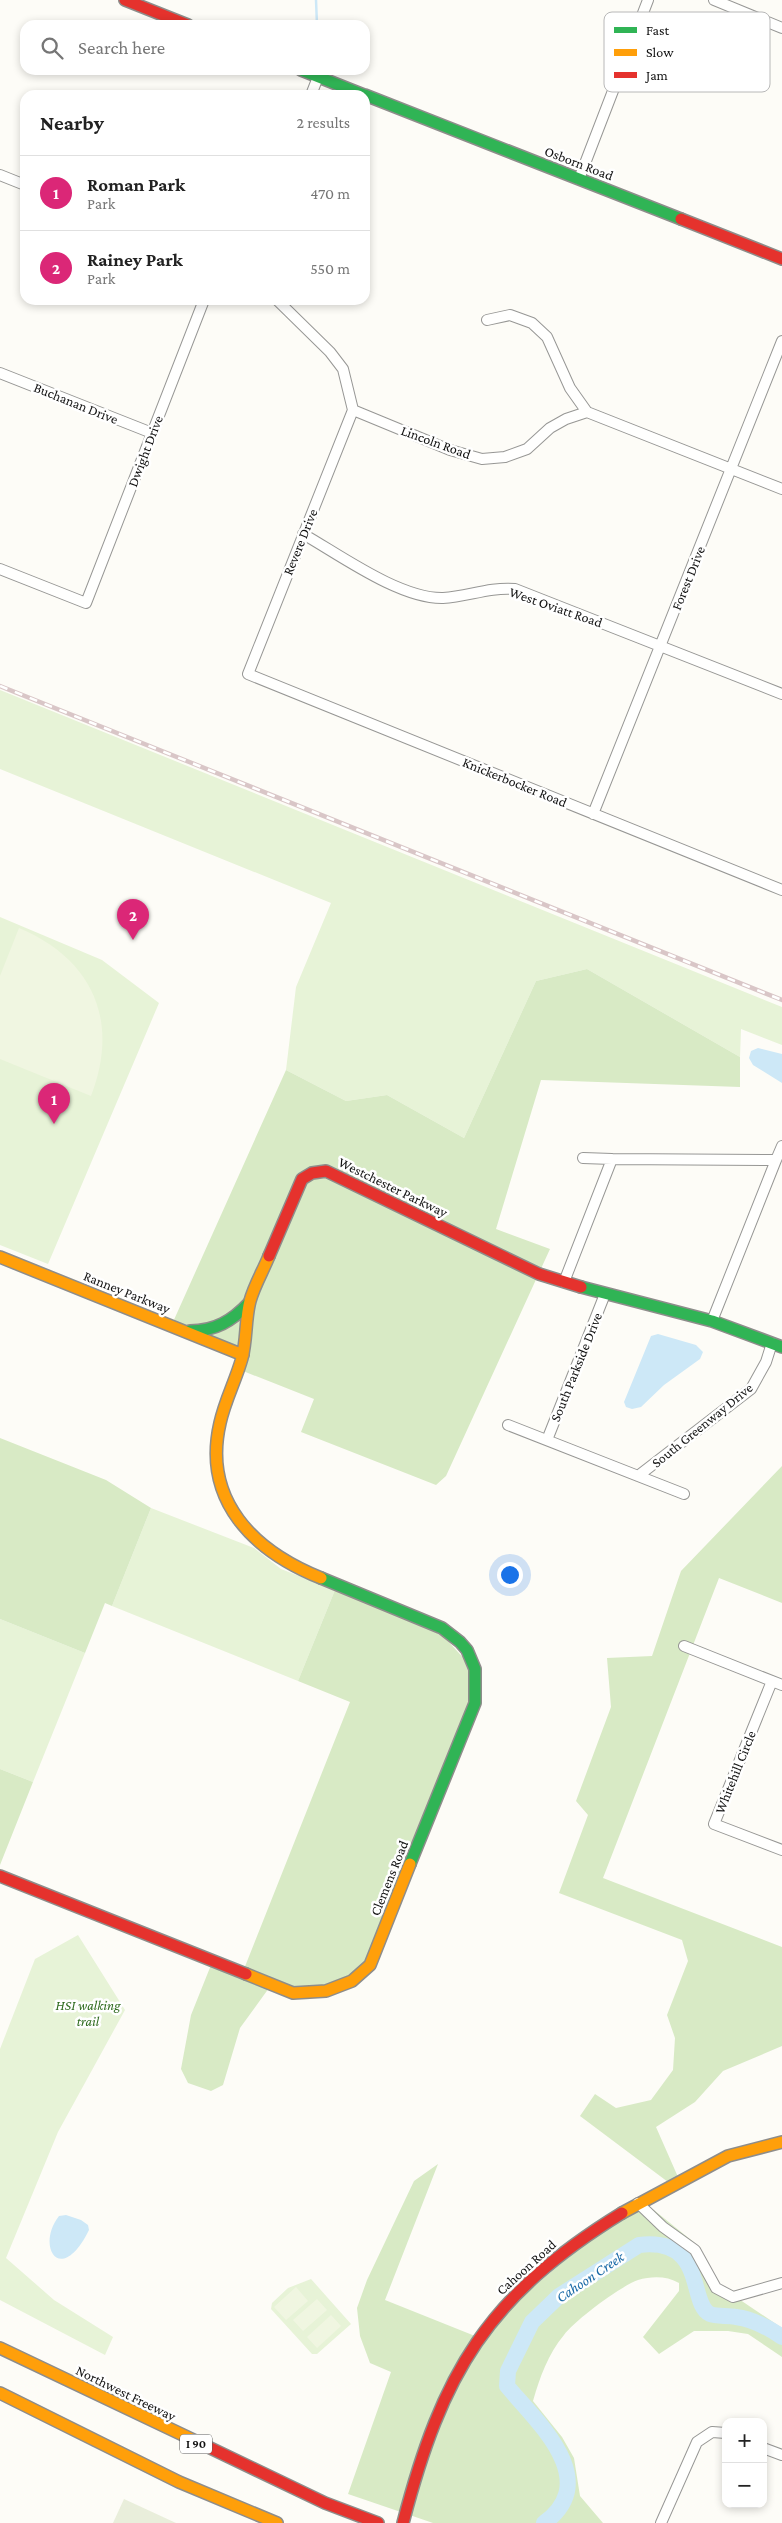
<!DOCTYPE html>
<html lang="en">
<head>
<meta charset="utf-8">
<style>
	:root { --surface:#fff; --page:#f2f2f2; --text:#222; --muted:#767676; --line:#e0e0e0; --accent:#db2777 }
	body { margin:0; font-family:"Crimson Pro",serif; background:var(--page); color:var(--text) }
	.controls { position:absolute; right:15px; bottom:15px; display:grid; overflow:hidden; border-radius:10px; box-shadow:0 2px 8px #0003 }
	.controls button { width:45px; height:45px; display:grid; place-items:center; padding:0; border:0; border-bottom:1px solid var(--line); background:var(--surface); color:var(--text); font:25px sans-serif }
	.you { position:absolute; left:509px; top:1574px; width:18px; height:18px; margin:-12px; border:4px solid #fff; border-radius:50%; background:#1a73e8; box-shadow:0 0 0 8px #1a73e833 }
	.badge { display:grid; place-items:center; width:32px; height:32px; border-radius:50%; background:var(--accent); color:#fff; font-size:16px; font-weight:700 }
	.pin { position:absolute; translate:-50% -41px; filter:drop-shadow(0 1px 2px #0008) }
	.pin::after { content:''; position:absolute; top:26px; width:18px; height:15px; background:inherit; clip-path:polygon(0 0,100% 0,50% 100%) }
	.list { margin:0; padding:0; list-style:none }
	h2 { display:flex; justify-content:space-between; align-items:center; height:65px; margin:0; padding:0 20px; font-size:21px }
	h2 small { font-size:16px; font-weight:400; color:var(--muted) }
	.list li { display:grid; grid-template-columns:32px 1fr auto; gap:15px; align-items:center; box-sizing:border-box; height:75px; padding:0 20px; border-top:1px solid var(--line) }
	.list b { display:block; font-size:19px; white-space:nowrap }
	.list p { margin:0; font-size:16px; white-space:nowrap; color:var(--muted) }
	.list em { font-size:16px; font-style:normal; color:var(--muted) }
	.icon { flex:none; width:28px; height:28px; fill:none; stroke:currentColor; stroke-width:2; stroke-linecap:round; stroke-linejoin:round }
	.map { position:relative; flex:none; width:782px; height:2523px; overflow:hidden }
	.search { position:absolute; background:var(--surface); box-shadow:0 2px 8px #0003; left:20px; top:20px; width:350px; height:55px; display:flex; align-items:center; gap:12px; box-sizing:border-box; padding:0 18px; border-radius:15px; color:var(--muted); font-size:19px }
	.panel { position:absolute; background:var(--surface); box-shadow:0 2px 8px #0003; left:20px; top:90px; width:350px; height:215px; border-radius:15px }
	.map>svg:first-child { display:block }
	.green { fill:#e7f3d7 }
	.forest { fill:#d8eac5 }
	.cemetery { fill:#e9eedb }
	.pitch { fill:#f0f6e1 }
	.water { fill:#cde8f7 }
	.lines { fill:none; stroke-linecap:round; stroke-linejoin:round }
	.stream { stroke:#cde8f7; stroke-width:2.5 }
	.river { stroke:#cde8f7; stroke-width:16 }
	.street-casing { stroke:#979795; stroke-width:12 }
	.fast-casing { stroke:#8e8d8b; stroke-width:14 }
	.slow-casing { stroke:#8e8d8b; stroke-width:14 }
	.jam-casing { stroke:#8e8d8b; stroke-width:14 }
	.street { stroke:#fffffe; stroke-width:10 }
	.fast { stroke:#30b455; stroke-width:11 }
	.slow { stroke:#ff9f0a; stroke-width:11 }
	.jam { stroke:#e5322d; stroke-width:11 }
	.rail-casing { stroke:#d9c6c7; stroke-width:4.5 }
	.rail { stroke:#fff; stroke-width:2.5; stroke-dasharray:8; stroke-linecap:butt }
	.labels { text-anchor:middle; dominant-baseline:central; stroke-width:5; stroke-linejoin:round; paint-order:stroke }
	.shield { fill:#fff; stroke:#585858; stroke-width:1 }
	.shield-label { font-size:12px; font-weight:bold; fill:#111 }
	.street-label { font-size:14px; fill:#111; stroke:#fff }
	.park-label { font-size:14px; font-style:italic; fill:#2f6b1f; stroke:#fff }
	.water-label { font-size:15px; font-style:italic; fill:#1768a6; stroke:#fff }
	.key { fill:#fff; stroke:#b8b8b8; stroke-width:1 }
	.key-label { font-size:14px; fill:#111 }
</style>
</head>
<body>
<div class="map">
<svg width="782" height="2523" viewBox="0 0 782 2523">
	<rect width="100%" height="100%" fill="#fdfcf7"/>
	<!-- green -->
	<path class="green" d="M0,690L782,1007V1045L741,1029L740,1057L587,969L536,981L464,1138L387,1095L346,1101L286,1070L296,987L331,903L0,769Z
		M0,917L102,960L159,1003L48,1264L0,1245Z
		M151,1508L254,1548L281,1569L335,1590L298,1681L112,1606Z
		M0,1619L85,1653L33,1782L0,1769Z
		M78,1935L125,2010L58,2132L6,2258L54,2300L113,2337L105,2355L0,2300V2049L35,1959Z
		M311,2279L351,2324L317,2354H312L271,2309L272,2303L288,2288Z"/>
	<!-- forest -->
	<path class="forest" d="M587,969L740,1057V1087L541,1080L496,1229L550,1249L446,1476L436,1485L301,1432L314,1399L243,1371L249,1351L173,1322L286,1070L346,1101L387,1095L464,1138L536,981Z
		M0,1438L106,1480L151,1508L112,1606L105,1603L85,1653L0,1619Z
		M782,1466V1603L719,1578L603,1878L782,1947V2046L723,2071L695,2102L656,2127L678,2177L668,2182L580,2116L595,2094L616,2108L651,2100L673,2070L675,2038L667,2015L688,1961L682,1940L559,1893L588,1815L576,1801L611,1707L607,1658L652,1656L681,1571Z
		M335,1590L424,1625L446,1639L469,1664L470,1703L366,1962C325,2005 292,1988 244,1969L350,1702L298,1681Z
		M0,1769L33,1782L0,1865Z
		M211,1965L269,1988L240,2028L223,2085L211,2091L188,2083L181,2069L191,2015Z
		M438,2164L385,2300L475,2336L639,2198L696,2244L718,2285L782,2328V2357L748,2334L728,2331H694L659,2354L643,2337L679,2291V2283C667,2276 652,2276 638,2280C621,2286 575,2320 564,2335C548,2354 540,2377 533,2401L562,2437L574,2458L580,2496L603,2523H433L348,2494L391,2372L370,2363L360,2336L357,2308L367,2280L414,2181Z"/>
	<!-- cemetery -->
	<path class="cemetery" d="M124,2499L176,2523H113Z"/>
	<!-- pitch -->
	<path class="pitch" d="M19,928C93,959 120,1021 91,1096L0,1059V976Z
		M296,2287L308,2301L286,2320L274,2307Z
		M317,2299L327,2310L303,2331L293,2320Z
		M331,2315L341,2326L317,2348L307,2337Z"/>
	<!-- water -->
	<path class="water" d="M758,1048L782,1054V1083L753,1065L749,1058L751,1051Z
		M658,1334L696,1345L703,1352L700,1359L664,1385L641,1407L632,1409L626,1407L624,1402L651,1336Z
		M66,2215L81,2220L88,2225L89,2230C61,2287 35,2247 59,2216Z"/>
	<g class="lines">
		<!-- stream -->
		<path class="stream" d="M316,0L317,25"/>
		<!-- river -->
		<path class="river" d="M544,2523C603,2480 537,2422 507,2386L508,2371L532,2322L559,2296L639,2245C707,2237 688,2304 710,2314C717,2317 728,2315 736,2317C752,2319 769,2328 782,2337"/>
		<defs>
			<path id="street" d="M714,0L782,28
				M311,95L318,77
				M0,175L25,185
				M579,179L648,0
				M277,300L330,352L343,369L353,410
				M487,320L510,315L532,323L547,337L570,388L587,412
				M0,373L152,433
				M353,410L248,674L782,890
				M353,410L450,450L482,459L505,457L527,449L550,428L566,419L587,412L782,489
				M303,534C340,555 400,599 443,598C468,597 487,587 515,589L782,694
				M0,569L86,603L204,300
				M593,814L782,341
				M583,1158L612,1159
				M564,1282L612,1159L776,1160L782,1146
				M712,1321L776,1160
				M508,1425L684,1494
				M547,1440L605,1294
				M638,1476L751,1389L766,1362L772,1343
				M684,1646L782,1685
				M772,1681L714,1824L782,1850
				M638,2203L663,2227L695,2250L716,2288L733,2297L782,2283
				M763,2448L782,2455
				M661,2523L697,2442L712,2432L726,2433"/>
			<path id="fast" d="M301,70L364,95
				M365,95L681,219
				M581,1287L712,1321L782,1347
				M190,1331C215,1331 232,1321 249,1303
				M321,1578L442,1628L460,1642L467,1650L475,1669V1703L410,1864"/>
			<path id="slow" d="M269,1256C263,1271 254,1286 250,1301C245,1320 247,1339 242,1358C236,1380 225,1400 220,1423C202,1501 254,1551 321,1578
				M0,1257L243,1355
				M246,1974L293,1993L326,1991L352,1981L370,1965L410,1864
				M622,2213L728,2156L782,2142
				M0,2348L204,2445
				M0,2393L179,2482L277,2523"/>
			<path id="jam" d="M125,0L188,25
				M681,219L782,259
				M269,1256L302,1179L312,1173L326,1171L539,1274L581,1287
				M0,1876L246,1974
				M204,2445L325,2503L378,2523
				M403,2523C442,2373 487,2296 622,2213"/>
		</defs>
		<!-- street casing -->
		<use href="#street" class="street-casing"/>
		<!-- fast casing -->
		<use href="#fast" class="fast-casing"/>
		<!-- slow casing -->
		<use href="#slow" class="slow-casing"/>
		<!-- jam casing -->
		<use href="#jam" class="jam-casing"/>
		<!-- street -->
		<use href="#street" class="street"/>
		<!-- fast -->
		<use href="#fast" class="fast"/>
		<!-- slow -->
		<use href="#slow" class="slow"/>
		<!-- jam -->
		<use href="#jam" class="jam"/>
		<defs>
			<path id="rail" d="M0,686L782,1000"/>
		</defs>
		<!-- rail casing -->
		<use href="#rail" class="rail-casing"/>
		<!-- rail -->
		<use href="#rail" class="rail"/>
	</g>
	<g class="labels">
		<!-- shield labels -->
		<rect class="shield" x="180" y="2434.5" width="32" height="19" rx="4"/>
		<g class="shield-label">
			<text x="196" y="2444">I 90</text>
		</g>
		<!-- street labels -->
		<g class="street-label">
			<text transform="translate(579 163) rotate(21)">Osborn Road</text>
			<text transform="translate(76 403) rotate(22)">Buchanan Drive</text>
			<text transform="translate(436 442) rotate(20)">Lincoln Road</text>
			<text transform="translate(145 451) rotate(-69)">Dwight Drive</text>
			<text transform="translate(300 542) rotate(-68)">Revere Drive</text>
			<text transform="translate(688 578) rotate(-68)">Forest Drive</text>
			<text transform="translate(556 607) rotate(19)">West Oviatt Road</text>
			<text transform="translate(515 782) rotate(22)">Knickerbocker Road</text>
			<text transform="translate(393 1187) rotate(26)">Westchester Parkway</text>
			<text transform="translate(127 1292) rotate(22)">Ranney Parkway</text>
			<text transform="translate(576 1367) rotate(-68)">South Parkside Drive</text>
			<text transform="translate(702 1425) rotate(-39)">South Greenway Drive</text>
			<text transform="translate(735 1772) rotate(-68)">Whitehill Circle</text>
			<text transform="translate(389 1878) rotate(-68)">Clemens Road</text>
			<text transform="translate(526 2267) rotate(-42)">Cahoon Road</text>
			<text transform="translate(126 2393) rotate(26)">Northwest Freeway</text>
		</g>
		<!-- park labels -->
		<g class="park-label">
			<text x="88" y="2005">HSI walking<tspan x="88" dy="16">trail</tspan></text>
		</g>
		<!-- water labels -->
		<g class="water-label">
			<text transform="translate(590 2277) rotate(-34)">Cahoon Creek</text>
		</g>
	</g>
	<!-- legend -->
	<rect x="604" y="12" width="166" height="80" rx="8" class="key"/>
	<rect x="614" y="27" width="23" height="6" fill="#30b455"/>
	<rect x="614" y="49" width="23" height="7" fill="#ff9f0a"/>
	<rect x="614" y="72" width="23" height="6" fill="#e5322d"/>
	<g class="key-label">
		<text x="646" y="35">Fast</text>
		<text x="646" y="57">Slow</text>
		<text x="646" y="80">Jam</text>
	</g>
</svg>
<div class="controls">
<button>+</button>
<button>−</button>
</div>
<div class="you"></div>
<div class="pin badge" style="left:54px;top:1124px">1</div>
<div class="pin badge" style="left:133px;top:940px">2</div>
<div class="search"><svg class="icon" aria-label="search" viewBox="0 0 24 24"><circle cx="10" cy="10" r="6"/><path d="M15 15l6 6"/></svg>Search here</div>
<section class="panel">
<h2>Nearby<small>2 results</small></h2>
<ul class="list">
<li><span class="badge">1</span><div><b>Roman Park</b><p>Park</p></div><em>470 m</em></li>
<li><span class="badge">2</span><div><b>Rainey Park</b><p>Park</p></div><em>550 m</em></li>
</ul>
</section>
</div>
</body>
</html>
